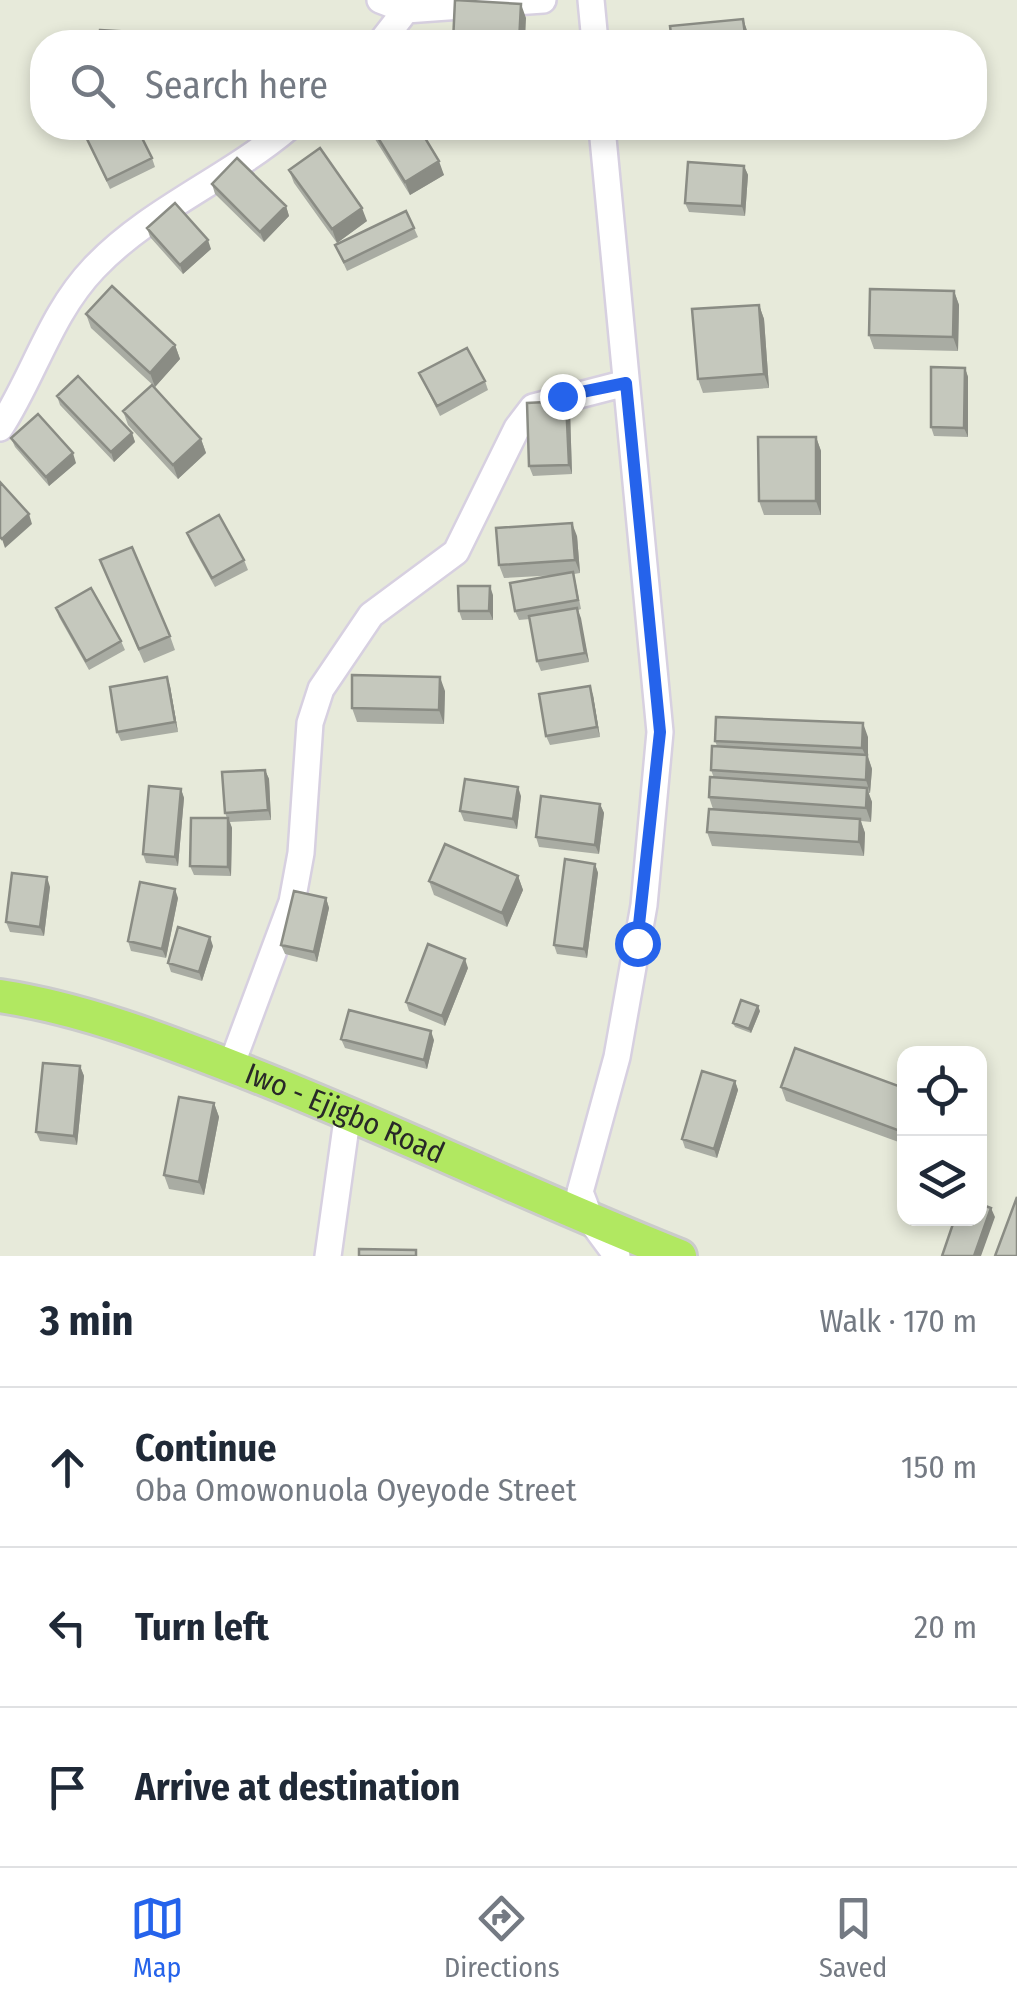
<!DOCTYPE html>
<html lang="en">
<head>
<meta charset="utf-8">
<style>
	:root { --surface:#fff; --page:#f2f2f3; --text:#1f2937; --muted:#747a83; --line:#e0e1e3; --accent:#2563eb }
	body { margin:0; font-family:"Fira Sans Condensed",sans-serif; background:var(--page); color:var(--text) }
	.controls { position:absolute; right:30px; bottom:30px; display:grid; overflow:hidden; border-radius:20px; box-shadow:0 5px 15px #0003 }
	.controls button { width:90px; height:90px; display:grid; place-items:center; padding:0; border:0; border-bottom:2px solid var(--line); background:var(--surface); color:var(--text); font:50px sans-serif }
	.stop { position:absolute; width:30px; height:30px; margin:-22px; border:8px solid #2563eb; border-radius:50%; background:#fff }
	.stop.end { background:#2563eb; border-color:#fff; box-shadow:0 2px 10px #0008 }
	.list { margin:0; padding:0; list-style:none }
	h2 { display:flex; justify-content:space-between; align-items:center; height:130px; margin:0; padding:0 40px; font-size:42px }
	h2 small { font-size:32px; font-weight:400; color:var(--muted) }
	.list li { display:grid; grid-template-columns:65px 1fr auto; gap:30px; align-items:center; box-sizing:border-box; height:160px; padding:0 40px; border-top:2px solid var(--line) }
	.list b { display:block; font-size:38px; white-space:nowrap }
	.list p { margin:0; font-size:32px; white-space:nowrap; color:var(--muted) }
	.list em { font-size:32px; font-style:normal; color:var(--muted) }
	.icon { flex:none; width:55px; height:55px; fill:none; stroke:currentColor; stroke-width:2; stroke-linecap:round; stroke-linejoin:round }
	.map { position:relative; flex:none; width:1017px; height:1256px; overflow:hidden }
	.search { position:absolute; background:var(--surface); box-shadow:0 5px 15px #0003; left:30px; right:30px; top:30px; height:110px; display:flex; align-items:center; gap:25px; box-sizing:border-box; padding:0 35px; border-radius:40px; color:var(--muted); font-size:38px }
	.sheet { height:610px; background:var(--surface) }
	nav { display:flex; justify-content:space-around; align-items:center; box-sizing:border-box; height:140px; border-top:2px solid var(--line); background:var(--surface); font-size:28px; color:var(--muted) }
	nav a { display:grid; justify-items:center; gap:5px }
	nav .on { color:var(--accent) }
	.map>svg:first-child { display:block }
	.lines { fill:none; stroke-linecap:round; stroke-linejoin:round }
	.minor-casing { stroke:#d7d0e0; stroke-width:30 }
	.major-casing { stroke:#cbcbcb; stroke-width:38 }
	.minor { stroke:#fff; stroke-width:25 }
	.major { stroke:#b1e861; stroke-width:32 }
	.wall { fill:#a9aca3 }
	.shaded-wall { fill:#8a8c84 }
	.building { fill:#c5c8bd; stroke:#8a8c84; stroke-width:2.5 }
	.route { stroke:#2563eb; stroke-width:12 }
	.labels { text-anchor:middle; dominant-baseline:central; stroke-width:8; stroke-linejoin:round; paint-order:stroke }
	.street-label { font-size:30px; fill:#282828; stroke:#fff }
</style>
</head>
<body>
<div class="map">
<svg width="1017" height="1256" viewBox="0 0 1017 1256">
	<rect width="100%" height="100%" fill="#e7eada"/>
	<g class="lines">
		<defs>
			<path id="minor" d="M380,0L406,10L543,0
				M591,0L595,42
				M381,42L406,10
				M602,128L660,732L644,905L617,1057L580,1192L591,1221L617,1256
				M0,428C34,376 50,314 94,268C149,210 226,180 288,128
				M231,1066L292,902L301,853L310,723L321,689L371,615L456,552L517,428L533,407L626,383
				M328,1256L348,1112"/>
			<g id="major">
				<path id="s1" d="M0,996C85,1009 166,1041 246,1072C392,1129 534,1198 680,1256"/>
			</g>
		</defs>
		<!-- minor casing -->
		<use href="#minor" class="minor-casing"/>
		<!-- major casing -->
		<use href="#major" class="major-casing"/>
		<!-- minor -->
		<use href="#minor" class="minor"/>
		<!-- major -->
		<use href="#major" class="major"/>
	</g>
	<!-- wall -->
	<path class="wall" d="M370,128H419L444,175L410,195L373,136Z
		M87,139L152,158L155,167L110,189Z
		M744,166L748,175L745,216L689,212L685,203Z
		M289,170L367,221L337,243L294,183Z
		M212,184L286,206L289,216L264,242L215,194Z
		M147,228L211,249L183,274L150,237Z
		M414,228L418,237L347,271L335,245Z
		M954,291L959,305L958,351L874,349L869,335Z
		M759,305L764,319L769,388L703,393L698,379Z
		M86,314L175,345L180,359L155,387L91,328Z
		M965,368L968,377V437L934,436L931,427Z
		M419,373L485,381L488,390L440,416Z
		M57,396L132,433L135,442L114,462L60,405Z
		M566,401L570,411L572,474L533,476L529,466Z
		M123,411L201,439L206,453L178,479L128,425Z
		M816,437L821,451V515H764L759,501Z
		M11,438L76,463L49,486L15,447Z
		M187,533L244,560L248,570L215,587L190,542Z
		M577,536L580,573L574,574L581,609L578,610L589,662L541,671L537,661L530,619L519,620L515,611L558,575L504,578L499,565Z
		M100,560L170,636L175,650L144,663Z
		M493,595V620H462L459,611Z
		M56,608L121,641L125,650L89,670L59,617Z
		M170,686L178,732L121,741L117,732Z
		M445,691L444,724L357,722L352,708Z
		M593,695L600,737L550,745L546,736Z
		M868,737V757L872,769L870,793H868L872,802L871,822L861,821L865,833L864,856L712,846L707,832L713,809L709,797L714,778L711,770L717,746L715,741Z
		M265,770L269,779L271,820L230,822L232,828L231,876L194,875L190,866L227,818L225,813Z
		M181,789L184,798L178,866L146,863L143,854Z
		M521,796L517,829L464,821L460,811Z
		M600,804L604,813L599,854L539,847L536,837Z
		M595,864L598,873L587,958L557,954L554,945Z
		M518,876L523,890L507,927L434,895L429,881Z
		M50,887L44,936L10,932L6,922Z
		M178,898L166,958L131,951L128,941Z
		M326,898L329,908L317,962L285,954L281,945Z
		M213,946L202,981L171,972L168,963Z
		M468,968L445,1026L409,1011L406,1002Z
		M760,1011L751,1033L735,1027L733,1023Z
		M341,1039L434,1040L427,1069L345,1048Z
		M80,1066L84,1076L77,1145L40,1141L36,1132Z
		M735,1081L738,1090L717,1158L685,1148L682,1139Z
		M781,1087L904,1088V1144L786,1101Z
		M214,1103L219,1117L204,1195L169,1189L164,1175Z"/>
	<!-- shaded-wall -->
	<path class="shaded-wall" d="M521,4L526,18L525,42H519Z
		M743,19L748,33L749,42H746Z
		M439,161L444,175L410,195L405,182Z
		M744,166L748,175L745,216L742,206Z
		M286,206L289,216L264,242L260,232Z
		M362,208L367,221L337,243L332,229Z
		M208,240L211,249L183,274L180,265Z
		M954,291L959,305L958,351L953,337Z
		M759,305L764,319L769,388L764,374Z
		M175,345L180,359L155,387L150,373Z
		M965,368L968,377V437L964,428Z
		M566,401L570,411L572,474L569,465Z
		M132,433L135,442L114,462L111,452Z
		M816,437L821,451V515L816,501Z
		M201,439L206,453L178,479L173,465Z
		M73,453L76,463L49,486L46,477Z
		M29,514L32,524L5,548L2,539Z
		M572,523L577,536L580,573L575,560Z
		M490,586L493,595V620L489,611Z
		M577,608L581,618L589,662L585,653Z
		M167,677L170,686L178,732L175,722Z
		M440,677L445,691L444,724L439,710Z
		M590,686L593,695L600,737L597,727Z
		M863,723L868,737V757L872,769L870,793L866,780L867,759L862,748Z
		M265,770L269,779L271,820L268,810Z
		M518,787L521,796L517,829L513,819Z
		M867,788L872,802L871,822L866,808Z
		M181,789L184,798L178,866L175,857Z
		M600,804L604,813L599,854L595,845Z
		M228,818L232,828L231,876L228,867Z
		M860,819L865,833L864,856L859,842Z
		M595,864L598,873L587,958L584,949Z
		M518,876L523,890L507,927L502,913Z
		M47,877L50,887L44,936L40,927Z
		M175,889L178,898L166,958L162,949Z
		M326,898L329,908L317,962L314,952Z
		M210,937L213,946L202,981L199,972Z
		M465,959L468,968L445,1026L442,1016Z
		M758,1006L760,1011L751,1033L749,1029Z
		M431,1031L434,1040L427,1069L424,1060Z
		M80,1066L84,1076L77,1145L74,1136Z
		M735,1081L738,1090L717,1158L714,1149Z
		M214,1103L219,1117L204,1195L199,1182Z
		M904,1120V1142L900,1131Z
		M991,1208L995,1217L981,1256H974Z"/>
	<!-- building -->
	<path class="building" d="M455,0L521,4L519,42H453Z
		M743,19L746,42H672L670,26Z
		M100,30L133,32L132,42H99Z
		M110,128H137L152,158L107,180L87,139Z
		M372,128H419L439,161L405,182Z
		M320,148L362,208L332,229L289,170Z
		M237,158L286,206L260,232L212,184Z
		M688,162L744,166L742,206L685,203Z
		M175,203L208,240L180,265L147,228Z
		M406,211L414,228L344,262L335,245Z
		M112,286L175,345L150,373L86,314Z
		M870,289L954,291L953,337L869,335Z
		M759,305L764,374L698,379L692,309Z
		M467,348L485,381L437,406L419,373Z
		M931,367L965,368L964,428L931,427Z
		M78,376L132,433L111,452L57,396Z
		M152,385L201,439L173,465L123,411Z
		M566,401L569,465L529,466L527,403Z
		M38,414L73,453L46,477L11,438Z
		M758,437H816V501H759Z
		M0,482L29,514L2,539L0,537Z
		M219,515L244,560L212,578L187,533Z
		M572,523L575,560L499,565L496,528Z
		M132,547L170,636L139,649L100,560Z
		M573,572L578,600L515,611L510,583Z
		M458,586H490L489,611H459Z
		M91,588L121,641L86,661L56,608Z
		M577,608L585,653L537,661L529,616Z
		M352,675L440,677L439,710L352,708Z
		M167,677L175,722L117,732L110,687Z
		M590,686L597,727L546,736L539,694Z
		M716,717L863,723L862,748L715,741Z
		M712,746L867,755L866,780L711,770Z
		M265,770L268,810L225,813L222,772Z
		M710,777L867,788L866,808L709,797Z
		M465,779L518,787L513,819L460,811Z
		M149,786L181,789L175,857L143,854Z
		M541,796L600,804L595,845L536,837Z
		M709,809L860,819L859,842L707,832Z
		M191,818H228V867L190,866Z
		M445,844L518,876L502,913L429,881Z
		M565,859L595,864L584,949L554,945Z
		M12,873L47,877L40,927L6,922Z
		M140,882L175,889L162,949L128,941Z
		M294,891L326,898L314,952L281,945Z
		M178,927L210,937L199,972L168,963Z
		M428,944L465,959L442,1016L406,1002Z
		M741,1000L758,1006L749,1029L733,1023Z
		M349,1010L431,1031L424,1060L341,1039Z
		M795,1048L904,1088V1120L900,1131L781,1087Z
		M43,1063L80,1066L74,1136L36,1132Z
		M702,1071L735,1081L714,1149L682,1139Z
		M179,1097L214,1103L199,1182L164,1175Z
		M1017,1197V1256H995Z
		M980,1204L991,1208L974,1256H942L955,1218H980Z
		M359,1249L416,1250V1256H359Z"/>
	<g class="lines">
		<!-- route -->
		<path class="route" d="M562,396L626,383L660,732L637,943"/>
	</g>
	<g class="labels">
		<!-- street labels -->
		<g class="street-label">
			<text stroke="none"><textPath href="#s1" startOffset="365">Iwo - Ejigbo Road</textPath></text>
		</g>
	</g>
</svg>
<div class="controls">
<button><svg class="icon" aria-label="locate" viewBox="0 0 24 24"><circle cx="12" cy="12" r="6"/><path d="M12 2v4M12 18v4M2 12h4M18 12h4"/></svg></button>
<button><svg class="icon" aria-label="layers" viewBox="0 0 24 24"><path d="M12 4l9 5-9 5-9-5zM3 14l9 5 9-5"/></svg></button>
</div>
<div class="stop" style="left:637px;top:943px"></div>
<div class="stop end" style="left:562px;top:396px"></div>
<div class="search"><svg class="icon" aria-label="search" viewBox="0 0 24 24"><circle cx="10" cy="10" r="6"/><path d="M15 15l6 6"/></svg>Search here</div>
</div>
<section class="sheet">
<h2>3 min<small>Walk · 170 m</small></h2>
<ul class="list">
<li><svg class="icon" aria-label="ahead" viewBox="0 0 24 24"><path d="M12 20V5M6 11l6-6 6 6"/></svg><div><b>Continue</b><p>Oba Omowonuola Oyeyode Street</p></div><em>150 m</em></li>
<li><svg class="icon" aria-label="left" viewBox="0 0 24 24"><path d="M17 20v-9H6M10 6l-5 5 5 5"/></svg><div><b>Turn left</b></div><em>20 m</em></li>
<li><svg class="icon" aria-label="arrive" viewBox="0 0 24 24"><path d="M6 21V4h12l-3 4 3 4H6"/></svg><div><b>Arrive at destination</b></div></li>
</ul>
</section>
<nav>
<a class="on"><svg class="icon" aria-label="map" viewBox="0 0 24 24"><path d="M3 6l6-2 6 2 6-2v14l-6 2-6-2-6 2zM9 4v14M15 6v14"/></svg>Map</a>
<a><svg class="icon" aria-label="directions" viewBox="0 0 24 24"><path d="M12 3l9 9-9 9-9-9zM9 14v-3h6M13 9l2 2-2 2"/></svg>Directions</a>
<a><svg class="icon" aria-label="saved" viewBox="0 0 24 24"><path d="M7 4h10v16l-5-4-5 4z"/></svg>Saved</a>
</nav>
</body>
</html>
